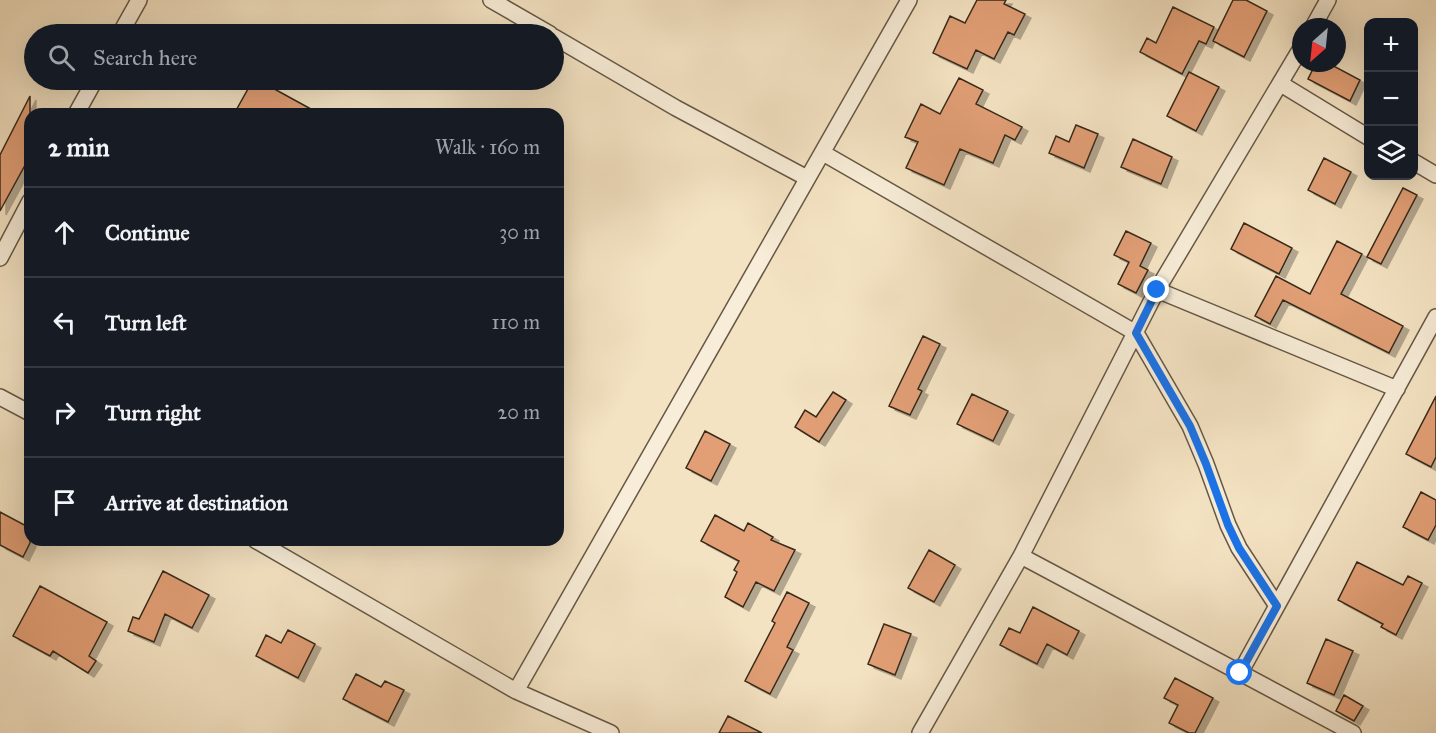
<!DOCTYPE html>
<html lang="en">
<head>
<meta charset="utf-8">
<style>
	:root { --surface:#171b24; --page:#20242c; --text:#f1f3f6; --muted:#9ea1a6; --line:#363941 }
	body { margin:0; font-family:"IM FELL Great Primer",serif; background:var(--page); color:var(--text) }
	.controls { position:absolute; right:18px; top:18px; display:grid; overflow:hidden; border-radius:12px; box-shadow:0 6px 24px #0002 }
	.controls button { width:54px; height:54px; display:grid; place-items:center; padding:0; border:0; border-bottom:2px solid var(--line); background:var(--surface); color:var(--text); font:30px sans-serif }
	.compass { position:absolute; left:1292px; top:18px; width:54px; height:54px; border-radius:50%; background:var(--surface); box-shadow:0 6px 24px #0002; rotate:207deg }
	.stop { position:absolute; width:18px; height:18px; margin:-14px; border:4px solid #1a73e8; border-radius:50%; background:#fff }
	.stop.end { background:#1a73e8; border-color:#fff; box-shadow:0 2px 6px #0008 }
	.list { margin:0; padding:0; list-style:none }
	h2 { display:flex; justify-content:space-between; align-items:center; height:78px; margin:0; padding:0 24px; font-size:26px }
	h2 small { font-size:20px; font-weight:400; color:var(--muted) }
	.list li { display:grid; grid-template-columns:39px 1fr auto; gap:18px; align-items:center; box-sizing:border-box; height:90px; padding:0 24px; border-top:2px solid var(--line) }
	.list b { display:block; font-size:22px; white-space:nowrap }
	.list em { font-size:20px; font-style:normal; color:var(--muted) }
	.icon { flex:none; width:33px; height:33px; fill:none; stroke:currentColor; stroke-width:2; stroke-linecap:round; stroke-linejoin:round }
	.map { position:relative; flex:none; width:1436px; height:733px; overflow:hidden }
	.search { position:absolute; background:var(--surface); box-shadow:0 6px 24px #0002; left:24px; top:24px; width:540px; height:66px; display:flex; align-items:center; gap:15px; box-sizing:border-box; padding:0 21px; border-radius:33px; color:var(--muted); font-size:22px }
	.panel { position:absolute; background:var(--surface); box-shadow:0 6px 24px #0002; left:24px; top:108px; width:540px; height:438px; border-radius:18px }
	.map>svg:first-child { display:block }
	.building { fill:#e29f76; stroke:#372a1b; stroke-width:1.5; filter:url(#shadow) }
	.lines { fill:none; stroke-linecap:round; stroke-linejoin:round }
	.minor-casing { stroke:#665845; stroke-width:18 }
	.minor { stroke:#f8edd8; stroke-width:15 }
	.route { stroke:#1a73e8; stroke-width:8 }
</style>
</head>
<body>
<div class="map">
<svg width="1436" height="733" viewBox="0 0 1436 733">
	<defs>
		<filter id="shadow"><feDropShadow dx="6" dy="4" stdDeviation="0" flood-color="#0004"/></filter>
	</defs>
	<rect width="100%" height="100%" fill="#f4e3c3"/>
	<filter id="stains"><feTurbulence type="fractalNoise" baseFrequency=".00333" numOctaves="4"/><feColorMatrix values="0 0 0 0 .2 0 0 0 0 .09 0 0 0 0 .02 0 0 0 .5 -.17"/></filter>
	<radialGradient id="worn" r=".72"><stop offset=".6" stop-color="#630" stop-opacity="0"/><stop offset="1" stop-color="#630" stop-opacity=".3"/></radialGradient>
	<!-- building -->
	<path class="building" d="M977,0H1006L1004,4L1025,14L1014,35L1008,32L994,59L976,50L967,69L933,53L950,16L965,23Z
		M1233,0H1246L1267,11L1244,57L1213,41Z
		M1173,7L1214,27L1206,44L1199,41L1182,74L1140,52L1147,38L1156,43Z
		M1316,63H1328L1360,80L1350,101L1308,79Z
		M1189,72L1219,87L1196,131L1167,116Z
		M959,78L983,90L976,104L1022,127L1015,140L1005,135L993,163L960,149L944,185L906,168L918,142L905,137L921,104L940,114Z
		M253,80H258L320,114H234Z
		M30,96V156L0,211V155Z
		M1076,125L1098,134L1084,168L1049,153L1056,136L1069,142Z
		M1133,139L1172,157L1161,184L1121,167Z
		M1324,158L1351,172L1335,204L1308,190Z
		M1403,188L1417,195L1381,264L1367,257Z
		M1244,223L1292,248L1279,274L1231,249Z
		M1126,231L1151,243L1140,266L1148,270L1136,293L1118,284L1129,262L1114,255Z
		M1337,241L1362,254L1341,294L1403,326L1389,353L1283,300L1270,324L1255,316L1276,276L1310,294Z
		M923,336L940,344L918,389L922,391L910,415L889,406Z
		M833,392L846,400L819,442L795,427L805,410L816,417Z
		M972,394L1008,411L993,441L957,424Z
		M1436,396V457L1431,467L1406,454Z
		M705,431L730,444L711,481L686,468Z
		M1421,492L1436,500V525L1428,540L1403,527Z
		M0,512L30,528V543L23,557L0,545Z
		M715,515L744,531L748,523L773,537L771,540L795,550L774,591L756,582L743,607L725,597L737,572L734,570L739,561L701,541Z
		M929,550L955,565L934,602L908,588Z
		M1357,562L1403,585L1408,576L1422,583L1396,635L1381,627L1383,624L1338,600Z
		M163,571L209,595L192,628L165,614L154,642L128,631L133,617L139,619Z
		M40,586L107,622L89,656L96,661L88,673L53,651L50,656L13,636Z
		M787,592L809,603L787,647L793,650L770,694L745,681L775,623L772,621Z
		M1033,607L1079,631L1067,655L1047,644L1037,664L1000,645L1009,628L1020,633Z
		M884,624L911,634L895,675L868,664Z
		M288,630L315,644L298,678L256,656L266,635L281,643Z
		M1326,639L1353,651L1334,695L1307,683Z
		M356,674L381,687L385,681L404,690L388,722L343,699Z
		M1175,678L1213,698L1195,733H1189L1169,723L1178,705L1164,698Z
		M1344,695L1363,706L1354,721L1336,711Z
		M728,716L762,733H719Z"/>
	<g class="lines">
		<defs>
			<path id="minor" d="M491,0L550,34
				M1313,27L1328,0
				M120,34L139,0
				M554,37L676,108L807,178
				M1281,84L1368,137
				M76,114L95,80
				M823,153L1136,333L1190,426L1206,464L1228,525L1239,548L1277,606
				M1414,162L1436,175
				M0,258L30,201
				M1157,290L1397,389
				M0,397L30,413
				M255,540L516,691L611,733
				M1021,556L1353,733
				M1240,673L1436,317
				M516,691L909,0
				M920,733L1021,556L1157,290L1301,48"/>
		</defs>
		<!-- minor casing -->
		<use href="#minor" class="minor-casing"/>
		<!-- minor -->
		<use href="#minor" class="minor"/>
	</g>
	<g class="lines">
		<!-- route -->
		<path class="route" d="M1157,290L1136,333L1190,426L1206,464L1228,525L1239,548L1277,606L1240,673"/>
	</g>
	<rect width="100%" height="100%" filter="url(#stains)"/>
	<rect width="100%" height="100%" fill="url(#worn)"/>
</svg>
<div class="controls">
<button>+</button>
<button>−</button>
<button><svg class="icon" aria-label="layers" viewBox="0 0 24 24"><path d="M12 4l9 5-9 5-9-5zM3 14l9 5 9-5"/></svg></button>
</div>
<svg class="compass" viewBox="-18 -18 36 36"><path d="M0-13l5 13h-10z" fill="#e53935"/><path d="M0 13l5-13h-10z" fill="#9ea1a6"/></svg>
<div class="stop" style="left:1240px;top:673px"></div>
<div class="stop end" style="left:1157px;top:290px"></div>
<div class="search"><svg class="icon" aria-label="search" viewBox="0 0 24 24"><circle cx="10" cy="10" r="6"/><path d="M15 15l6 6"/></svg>Search here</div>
<section class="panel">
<h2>2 min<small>Walk · 160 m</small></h2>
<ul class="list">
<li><svg class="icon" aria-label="ahead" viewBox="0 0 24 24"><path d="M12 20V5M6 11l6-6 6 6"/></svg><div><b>Continue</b></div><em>30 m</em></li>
<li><svg class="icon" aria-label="left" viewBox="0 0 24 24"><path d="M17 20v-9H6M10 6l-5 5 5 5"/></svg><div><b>Turn left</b></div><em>110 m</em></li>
<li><svg class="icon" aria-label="right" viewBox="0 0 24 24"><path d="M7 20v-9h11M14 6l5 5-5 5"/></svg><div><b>Turn right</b></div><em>20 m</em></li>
<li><svg class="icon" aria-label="arrive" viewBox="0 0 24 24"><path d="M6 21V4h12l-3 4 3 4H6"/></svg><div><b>Arrive at destination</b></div></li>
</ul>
</section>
</div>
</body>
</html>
